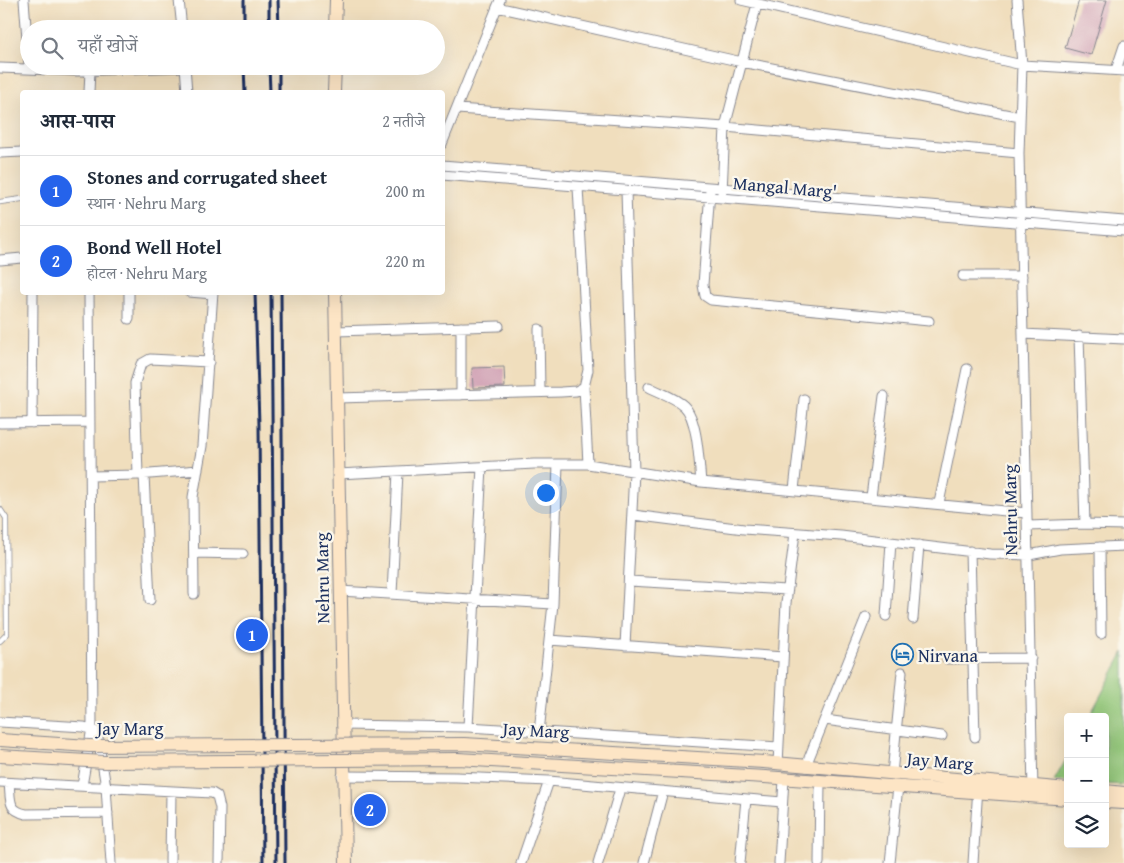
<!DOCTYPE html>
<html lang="hi">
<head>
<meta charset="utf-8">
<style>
	:root { --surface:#fff; --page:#f2f2f3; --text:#1f2937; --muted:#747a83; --line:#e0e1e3; --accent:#2563eb }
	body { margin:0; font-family:"Gentium Book Plus","Noto Serif Devanagari",serif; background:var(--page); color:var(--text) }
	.controls { position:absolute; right:15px; bottom:15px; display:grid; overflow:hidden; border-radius:5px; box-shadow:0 5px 20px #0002 }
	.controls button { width:45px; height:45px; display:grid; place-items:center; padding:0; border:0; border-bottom:1px solid var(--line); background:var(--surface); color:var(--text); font:25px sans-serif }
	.you { position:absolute; left:545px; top:492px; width:18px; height:18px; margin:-12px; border:4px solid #fff; border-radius:50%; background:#1a73e8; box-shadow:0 0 0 8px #1a73e833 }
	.badge { display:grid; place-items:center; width:32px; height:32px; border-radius:50%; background:var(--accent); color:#fff; font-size:16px; font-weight:700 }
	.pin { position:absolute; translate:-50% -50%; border:2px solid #fff; box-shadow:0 1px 5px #0006 }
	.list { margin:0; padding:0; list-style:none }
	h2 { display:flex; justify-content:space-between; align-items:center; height:65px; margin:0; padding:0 20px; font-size:21px }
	h2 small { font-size:16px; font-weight:400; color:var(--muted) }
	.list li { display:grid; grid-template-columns:32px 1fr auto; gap:15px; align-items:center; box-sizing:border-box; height:70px; padding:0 20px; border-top:1px solid var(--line) }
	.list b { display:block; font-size:19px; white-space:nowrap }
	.list p { margin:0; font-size:16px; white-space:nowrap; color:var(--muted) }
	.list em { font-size:16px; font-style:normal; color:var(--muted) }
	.icon { flex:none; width:28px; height:28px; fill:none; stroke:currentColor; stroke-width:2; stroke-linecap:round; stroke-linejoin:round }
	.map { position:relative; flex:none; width:1124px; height:863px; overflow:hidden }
	.search { position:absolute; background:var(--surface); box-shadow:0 5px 20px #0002; left:20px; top:20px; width:425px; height:55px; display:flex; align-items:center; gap:12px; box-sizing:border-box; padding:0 18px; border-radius:28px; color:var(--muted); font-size:19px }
	.panel { position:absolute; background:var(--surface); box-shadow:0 5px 20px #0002; left:20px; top:90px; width:425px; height:205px; border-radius:5px }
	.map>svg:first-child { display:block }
	.green { fill:#8fc476; stroke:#557a6a }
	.building { fill:#d0a0b4 }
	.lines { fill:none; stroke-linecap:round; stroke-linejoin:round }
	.lane-casing { stroke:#86868e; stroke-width:6 }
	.street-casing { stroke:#86868e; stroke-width:11 }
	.secondary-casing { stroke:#86868e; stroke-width:14 }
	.lane { stroke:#fff; stroke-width:4.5 }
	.street { stroke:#fff; stroke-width:9 }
	.secondary { stroke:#fde5c5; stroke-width:12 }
	.rail { stroke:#1b2f5e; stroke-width:3 }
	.secondary-bridge-casing { stroke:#86868e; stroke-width:14; stroke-linecap:butt }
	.secondary-bridge { stroke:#fde5c5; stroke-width:12 }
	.labels { text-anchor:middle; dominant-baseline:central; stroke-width:4.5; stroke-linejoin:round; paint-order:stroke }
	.street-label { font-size:18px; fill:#1b2f5e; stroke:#fbf7ec }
	.poi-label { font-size:18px; fill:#1b2f5e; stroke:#fbf7ec; text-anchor:start }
</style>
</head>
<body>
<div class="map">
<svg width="1124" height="863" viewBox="0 0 1124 863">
	<rect width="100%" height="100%" fill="#fbf7ec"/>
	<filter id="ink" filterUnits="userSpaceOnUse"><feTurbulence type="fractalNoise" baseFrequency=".02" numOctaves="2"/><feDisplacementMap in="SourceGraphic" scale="10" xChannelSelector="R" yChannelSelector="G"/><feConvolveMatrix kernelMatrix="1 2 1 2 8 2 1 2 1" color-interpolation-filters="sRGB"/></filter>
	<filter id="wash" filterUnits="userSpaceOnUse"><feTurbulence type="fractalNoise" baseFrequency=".0096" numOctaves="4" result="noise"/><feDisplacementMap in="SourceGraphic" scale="20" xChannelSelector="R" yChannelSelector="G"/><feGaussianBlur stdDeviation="1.12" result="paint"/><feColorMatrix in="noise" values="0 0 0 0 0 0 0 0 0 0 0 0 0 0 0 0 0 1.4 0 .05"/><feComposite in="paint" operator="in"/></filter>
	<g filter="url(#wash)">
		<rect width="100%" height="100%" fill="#f0debd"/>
		<!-- green -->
		<path class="green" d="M1124,652V785L1105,784V717H1089Z
			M1068,756V782L1054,781Z"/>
		<g id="blocks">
			<!-- building -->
			<path class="building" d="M1079,0H1107L1091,55L1065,48Z
				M504,367L505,387L473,388L472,368Z"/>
		</g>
	</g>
	<g filter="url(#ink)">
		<use href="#blocks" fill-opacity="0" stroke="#86868e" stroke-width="1"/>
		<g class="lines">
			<defs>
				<path id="lane" d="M0,202L22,199
					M0,509L6,518L7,634L0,641"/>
				<path id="street" d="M24,0L29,65
					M179,0L182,29
					M741,0L1022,65L1124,71
					M1017,0L1022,65L1019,153L1033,791
					M497,7L742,62L1020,117
					M185,66L187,92
					M0,68L77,71L185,67
					M1116,70L1124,46
					M89,92L90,71
					M457,109L725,127L1019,153
					M442,144L500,0
					M0,153L22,152
					M442,165L1124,221
					M442,175L1124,231
					M710,191L703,285L705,296L711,300L929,321
					M722,192L725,127L757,4
					M0,260L22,258
					M963,276H1022
					M189,292L213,294
					M129,319V292
					M539,329L540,392
					M336,331L499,326
					M1023,334L1124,339
					M1079,336L1085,524
					M584,387L588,464
					M649,387C660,393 675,397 684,406C698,419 699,463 701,482
					M461,395V327
					M337,398L561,392L576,391L584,387L588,370L578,187
					M0,423L90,422
					M32,423L33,292
					M338,474L534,464H588L701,482L1027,513
					M138,475L135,383L141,364L150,359L209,362
					M144,475L150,600
					M91,476L138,475L198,470
					M794,490L804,399
					M871,497L884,396
					M939,503L967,369
					M633,515L744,529L841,536L990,554L1029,555L1060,549L1124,546
					M1028,526L1085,524L1124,525
					M1100,547L1101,634
					M970,551L975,737
					M195,553L243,554
					M629,581L787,590
					M340,591L553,604
					M194,594L193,497L202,446L213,292
					M392,594L398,472
					M886,616L891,542
					M913,619L919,545
					M549,640L783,657
					M625,646L634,472L626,190
					M947,659L1031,658
					M825,720L942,736
					M0,722L84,727L97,732L106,787L111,863
					M342,725L468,727L778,747
					M468,727L482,467
					M539,732L553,604L558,464
					M778,764L786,603L795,533
					M807,767L809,758L866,617
					M892,774L902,672
					M342,776L456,777L549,781L782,802
					M0,782L212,793L217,796L220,808L219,863
					M9,783C11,799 7,810 26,814L108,813
					M82,786L92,728L89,292
					M170,863L171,791
					M521,863L549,781
					M598,863L620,789
					M644,863L663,791
					M740,863L746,799
					M779,863L784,779
					M819,863L820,781
					M890,863L898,786
					M973,863L978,787"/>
				<path id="secondary" d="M335,29L336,0
					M334,92L335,66
					M335,292L346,863
					M764,762L1068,789
					M765,777L1068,799
					M1105,791L1124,793
					M1105,802L1124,803"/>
			</defs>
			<!-- lane casing -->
			<use href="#lane" class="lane-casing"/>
			<!-- street casing -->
			<use href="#street" class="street-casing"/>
			<!-- secondary casing -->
			<use href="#secondary" class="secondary-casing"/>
			<!-- lane -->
			<use href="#lane" class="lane"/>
			<!-- street -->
			<use href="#street" class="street"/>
			<!-- secondary -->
			<use href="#secondary" class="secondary"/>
			<!-- rail -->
			<path class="rail" d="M244,0V29
				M269,0V29
				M278,0L279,29
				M244,66L245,92
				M269,66L270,92
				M279,66V92
				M255,292L259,425L263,863
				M271,292L276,863
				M281,292L285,863"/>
			<defs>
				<path id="secondary-bridge" d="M0,740L89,746L464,744L764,762
					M0,756L105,762L458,759L765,777"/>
			</defs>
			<!-- secondary-bridge casing -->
			<use href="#secondary-bridge" class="secondary-bridge-casing"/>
			<!-- secondary-bridge -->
			<use href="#secondary-bridge" class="secondary-bridge"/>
		</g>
	</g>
	<!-- icons -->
	<defs>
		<symbol id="hotel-ring" viewBox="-11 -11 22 22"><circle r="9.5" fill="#fbf7ec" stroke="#1f6fb2" stroke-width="1.5"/><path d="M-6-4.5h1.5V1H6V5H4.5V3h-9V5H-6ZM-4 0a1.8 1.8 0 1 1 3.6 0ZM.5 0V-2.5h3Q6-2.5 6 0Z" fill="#1f6fb2"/></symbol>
	</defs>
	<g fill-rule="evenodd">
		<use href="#hotel-ring" x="890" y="642" width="25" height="25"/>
	</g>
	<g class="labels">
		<!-- street labels -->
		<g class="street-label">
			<text transform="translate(785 187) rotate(5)">Mangal Marg'</text>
			<text transform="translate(1010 510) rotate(-91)">Nehru Marg</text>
			<text transform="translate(322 578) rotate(-91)">Nehru Marg</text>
			<text x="130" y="728">Jay Marg</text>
			<text transform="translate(536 730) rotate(3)">Jay Marg</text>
			<text transform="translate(940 761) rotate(5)">Jay Marg</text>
		</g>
		<!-- poi labels -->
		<g class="poi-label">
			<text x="918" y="655">Nirvana</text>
		</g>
	</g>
</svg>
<div class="controls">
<button>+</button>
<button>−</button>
<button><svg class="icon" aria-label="layers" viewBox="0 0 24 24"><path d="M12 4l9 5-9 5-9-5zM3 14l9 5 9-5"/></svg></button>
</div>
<div class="you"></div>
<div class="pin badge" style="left:252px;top:635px">1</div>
<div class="pin badge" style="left:370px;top:810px">2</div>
<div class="search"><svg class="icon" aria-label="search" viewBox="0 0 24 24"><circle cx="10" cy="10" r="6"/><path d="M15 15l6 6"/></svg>यहाँ खोजें</div>
<section class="panel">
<h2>आस-पास<small>2 नतीजे</small></h2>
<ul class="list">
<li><span class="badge">1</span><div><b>Stones and corrugated sheet</b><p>स्थान · Nehru Marg</p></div><em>200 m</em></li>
<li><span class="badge">2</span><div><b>Bond Well Hotel</b><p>होटल · Nehru Marg</p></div><em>220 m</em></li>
</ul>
</section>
</div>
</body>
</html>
